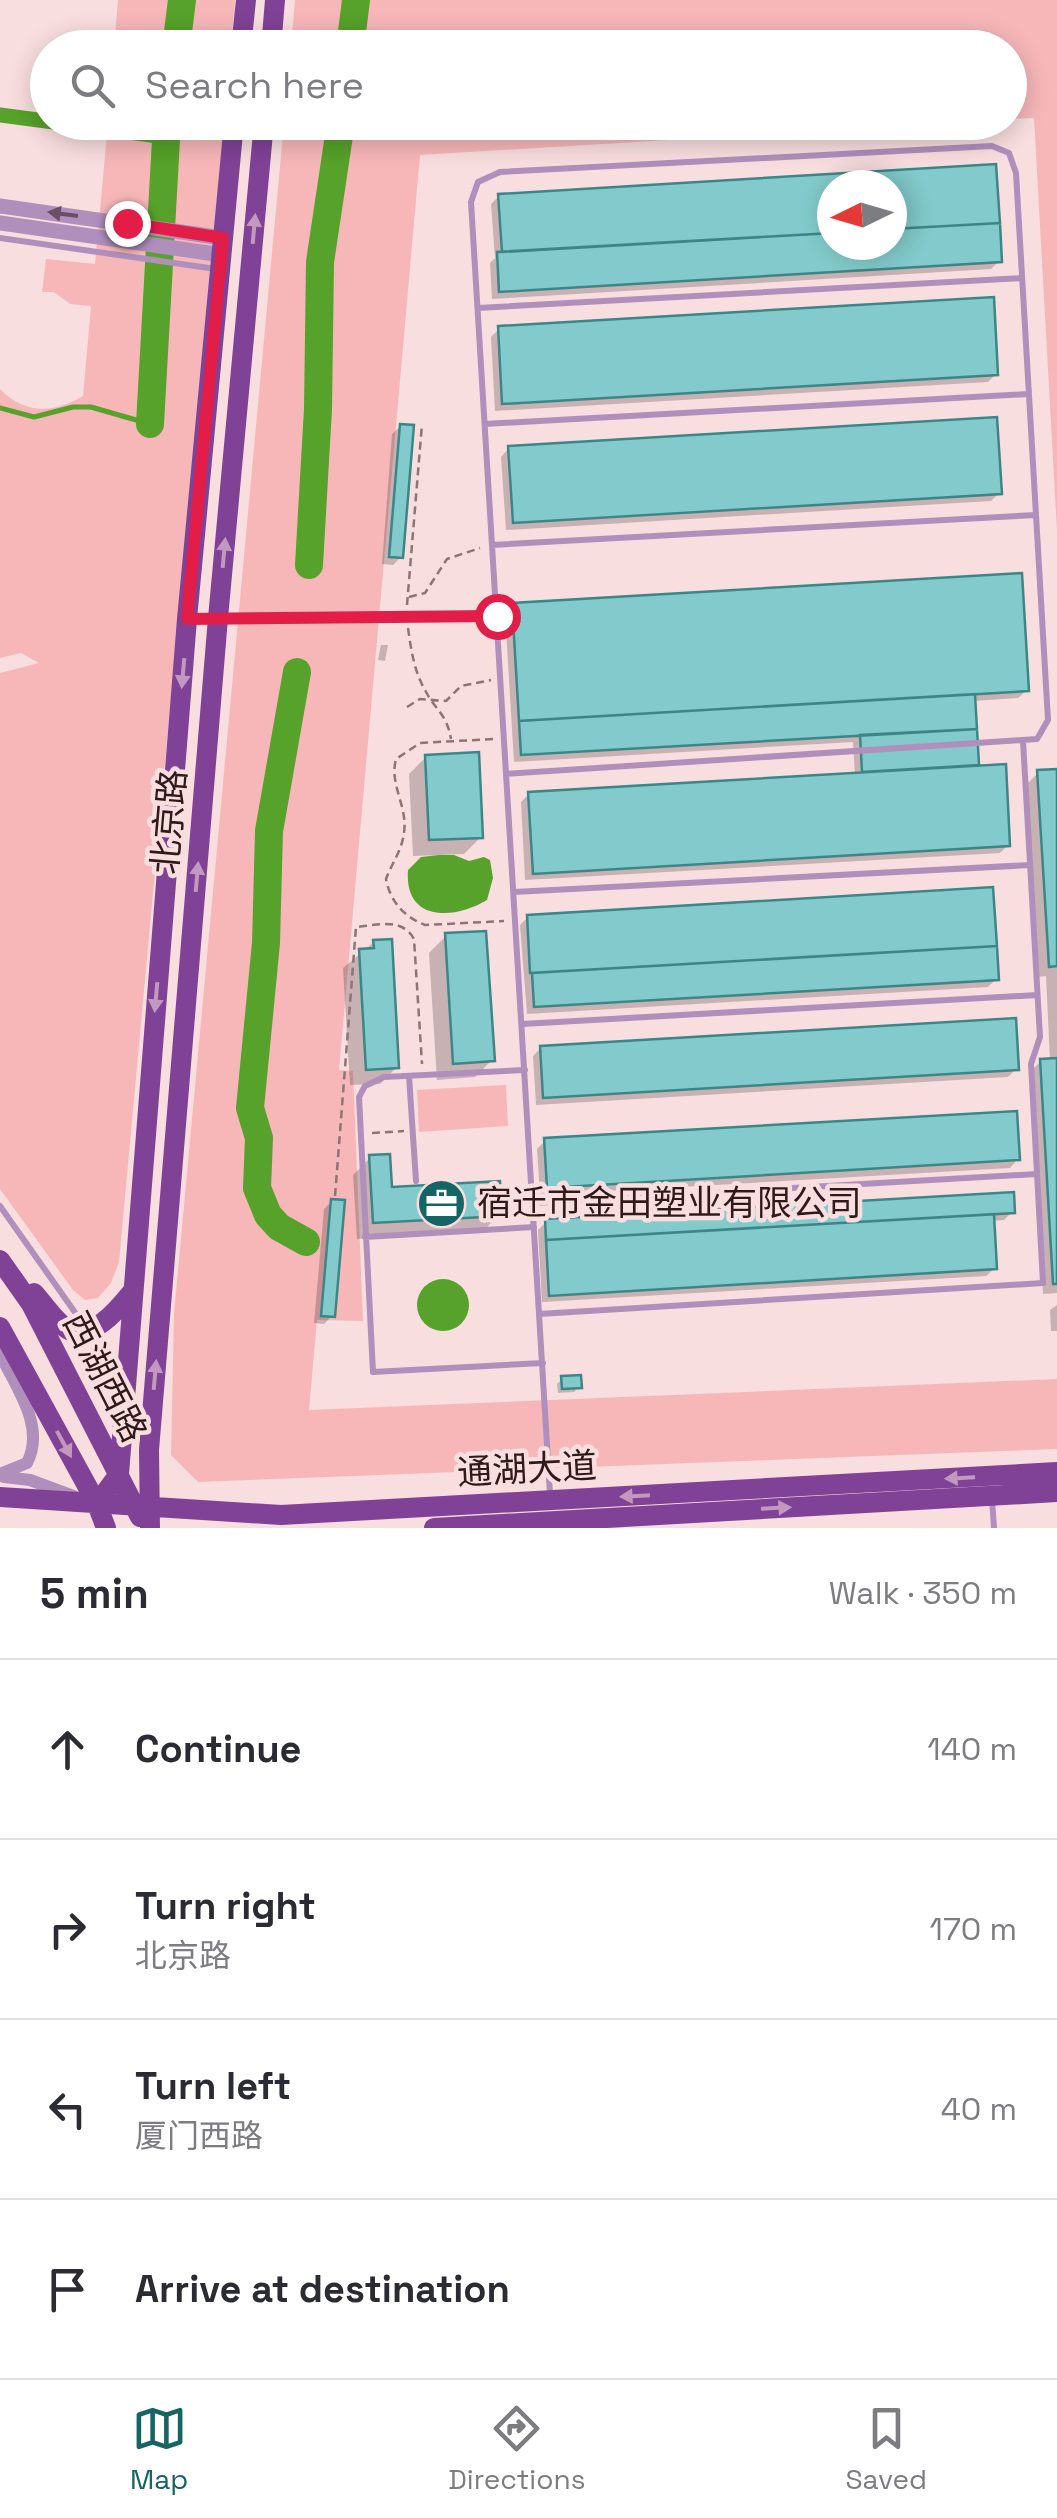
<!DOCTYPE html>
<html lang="en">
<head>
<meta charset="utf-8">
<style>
	:root { --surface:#fff; --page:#f2f2f3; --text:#2b2b33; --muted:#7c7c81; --line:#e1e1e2; --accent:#166566 }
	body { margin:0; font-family:"Space Grotesk","Noto Sans SC",sans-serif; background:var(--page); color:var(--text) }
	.compass { position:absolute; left:817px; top:170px; width:90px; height:90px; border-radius:50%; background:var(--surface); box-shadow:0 5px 25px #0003; rotate:265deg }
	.stop { position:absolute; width:30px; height:30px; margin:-22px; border:8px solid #e11d48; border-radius:50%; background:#fff }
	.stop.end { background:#e11d48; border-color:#fff; box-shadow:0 2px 10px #0008 }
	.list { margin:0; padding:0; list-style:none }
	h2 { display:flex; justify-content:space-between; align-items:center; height:130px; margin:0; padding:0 40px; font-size:42px }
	h2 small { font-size:32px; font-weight:400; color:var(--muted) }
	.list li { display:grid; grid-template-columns:65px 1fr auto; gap:30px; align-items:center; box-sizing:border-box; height:180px; padding:0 40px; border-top:2px solid var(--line) }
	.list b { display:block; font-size:38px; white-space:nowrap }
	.list p { margin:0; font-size:32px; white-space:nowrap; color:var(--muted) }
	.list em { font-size:32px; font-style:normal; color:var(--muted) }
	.icon { flex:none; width:55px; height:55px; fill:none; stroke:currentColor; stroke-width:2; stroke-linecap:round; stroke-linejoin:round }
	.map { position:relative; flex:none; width:1057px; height:1528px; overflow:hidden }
	.search { position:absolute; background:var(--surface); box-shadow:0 5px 25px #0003; left:30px; right:30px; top:30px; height:110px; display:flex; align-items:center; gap:25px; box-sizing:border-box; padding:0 35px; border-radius:55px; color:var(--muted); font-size:38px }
	.sheet { height:850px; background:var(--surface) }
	nav { display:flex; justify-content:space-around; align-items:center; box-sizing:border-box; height:140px; border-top:2px solid var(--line); background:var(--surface); font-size:28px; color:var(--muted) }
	nav a { display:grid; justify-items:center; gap:5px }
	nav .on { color:var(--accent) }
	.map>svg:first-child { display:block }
	.green { fill:#f7b7b9 }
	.water { fill:#56a22a }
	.shadow { fill:#0003; fill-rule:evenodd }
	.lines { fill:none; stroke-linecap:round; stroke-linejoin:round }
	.stream { stroke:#56a22a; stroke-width:5 }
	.canal { stroke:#56a22a; stroke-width:15 }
	.river { stroke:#56a22a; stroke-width:28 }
	.building { fill:#82cacb; stroke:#3d8687; stroke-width:2.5 }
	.path { stroke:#8d7475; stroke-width:2.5; stroke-dasharray:8 5; stroke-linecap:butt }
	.service { stroke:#b08fbd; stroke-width:6 }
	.minor { stroke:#b08fbd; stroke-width:12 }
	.tertiary { stroke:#b08fbd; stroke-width:15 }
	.primary { stroke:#804296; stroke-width:20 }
	.oneway { fill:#6a4e63 }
	.oneway2 { fill:#c398be }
	.route { stroke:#e11d48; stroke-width:12 }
	.labels { text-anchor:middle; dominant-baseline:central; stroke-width:9; stroke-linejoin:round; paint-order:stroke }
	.street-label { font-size:35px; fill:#30191a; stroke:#f9dedf }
	.poi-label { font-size:35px; fill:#30191a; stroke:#f9dedf; text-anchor:start }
</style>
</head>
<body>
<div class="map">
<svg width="1057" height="1528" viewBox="0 0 1057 1528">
	<rect width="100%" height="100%" fill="#f9dedf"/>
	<!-- green -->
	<path class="green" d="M118,0H235L231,47H114Z
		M295,0H1057V531L1034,118L1010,119V48L291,47Z
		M108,123H224L119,1262L111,1283L98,1298L85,1300L73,1290L0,1189V673L39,663L21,653L0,658V389C24,414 52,414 83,396L91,306L70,304L54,292H42L46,259L95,264Z
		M284,123H949L420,155L339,1070L353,1071L363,1321L317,1320L309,1410L1057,1379V1449L198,1482L171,1455L174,1314Z
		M506,1085L508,1126L419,1132L417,1090Z"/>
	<!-- water -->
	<path class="water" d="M439,855H454L469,861L484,857L490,860L493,878L487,900C454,920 404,922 408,870L421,857Z
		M417 1305a26 26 0 1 1 52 0a26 26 0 1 1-52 0Z"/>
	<!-- shadow -->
	<path class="shadow" d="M994,167L999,261L991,269L492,299L490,263L495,258L491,204L499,196ZM832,185H892V245H832Z
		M499,329L996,374L988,382L495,411L491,337Z
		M401,426V557L393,565L382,564L392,434Z
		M509,448L999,493L991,501L506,530L501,457Z
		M513,605L1027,690L1018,698L973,701L977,768L1008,845L1000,853L525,880L521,802L529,794L855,775L853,742L514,762L505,614Z
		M381,645H388L385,661L378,660Z
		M426,757L481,837L464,854L413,856L409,774Z
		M1057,772V1293L1043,1294L1030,1072L1041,1061H1050L1046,976L1039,977L1027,784L1038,773Z
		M991,890L996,979L988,987L527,1014L520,925L528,917Z
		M446,936L492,1060L475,1077L437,1080L429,953Z
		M374,942L397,1067L380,1084L350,1085L343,968Z
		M541,1048L1016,1069L1008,1077L536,1105L533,1056Z
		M545,1141L1018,1159L1010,1168L540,1195L537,1149Z
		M370,1158L389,1189L499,1215L482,1232L357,1239L353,1175Z
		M332,1201V1316L324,1324L314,1323L324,1209Z
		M1012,1212L1004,1220L992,1221L995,1268L986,1276L542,1302L538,1230L546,1222Z
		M1057,1305V1331H1051L1050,1310Z
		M562,1379L579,1387L574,1392L558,1393L557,1384Z"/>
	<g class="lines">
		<!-- stream -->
		<path class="stream" d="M0,408L34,417L73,407H91L150,424"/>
		<!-- canal -->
		<path class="canal" d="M0,115L166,137"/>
		<!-- river -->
		<path class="river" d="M176,48L182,0
			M350,48L356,0
			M150,424L167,122
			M309,565L318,409L320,262L341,122
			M297,672L269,831L266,943L250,1108L259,1138L257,1188L268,1215L279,1227L306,1242"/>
	</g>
	<!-- building -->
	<path class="building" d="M996,164L1000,223L892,229V185H832V233L502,252L498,194Z
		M1000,223L1002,262L499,292L497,252L832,233V245H892V229Z
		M994,297L998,375L502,404L498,326Z
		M997,417L1002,494L513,523L508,446Z
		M400,424L414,425L403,558L389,557Z
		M1022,573L1029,691L519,721L512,603Z
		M975,694L977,729L521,755L519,721Z
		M977,729L979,765L862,772L860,735Z
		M479,752L483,838L429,840L425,755Z
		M1006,764L1010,846L533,874L528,792Z
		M1057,769V966L1049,967L1037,770Z
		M993,887L997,946L530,973L527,915Z
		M486,931L495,1061L453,1064L445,933Z
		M392,939L399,1068L366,1070L359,949L374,948L373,940Z
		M997,946L999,980L534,1007L532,973Z
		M1016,1018L1019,1070L543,1098L540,1046Z
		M1057,1058V1284H1053L1040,1059Z
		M1017,1111L1020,1160L547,1188L544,1138Z
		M390,1154L392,1187L500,1181L502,1216L373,1223L369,1155Z
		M1014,1192L1015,1213L546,1240L545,1219Z
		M331,1199L345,1200L335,1317L321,1316Z
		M994,1214L997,1269L549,1296L546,1240Z
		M581,1375L582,1388L562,1389L561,1376Z"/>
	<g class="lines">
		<!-- path -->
		<path class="path" d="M409,597L425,593L447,559L480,548
			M407,605L422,424
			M408,628C411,649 414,671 425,690C435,710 447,714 451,739
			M407,707L420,699L446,701L461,686L491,680
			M493,739L420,743L396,759C389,785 408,806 404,833C402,850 392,863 386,879C390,901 404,917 425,925L504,921
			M372,1133L404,1131
			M335,1196L356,927C377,925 402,917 414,939L422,1064"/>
		<!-- service -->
		<path class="service" d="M0,238L216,269
			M478,308L1022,278
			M485,424L1028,394
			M492,545L1035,515
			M193,619L497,616
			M506,774L1037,739L1048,720L1016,173L1009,153L992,146L500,172L478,182L471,202L506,774L550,1494
			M514,892L1030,865
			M522,1024L1037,995
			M525,1070L384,1077L365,1086L359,1097L373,1372L543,1363
			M409,1076L416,1181
			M533,1203L1037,1174
			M0,1206L86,1328
			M365,1237L534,1227
			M539,1314L1043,1283L1031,1064L1040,1037L1023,741
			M992,1499L994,1528"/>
		<!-- minor -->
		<path class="minor" d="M0,1354C16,1387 46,1427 27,1463L0,1474
			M4,1477L30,1480L76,1497"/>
		<!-- tertiary -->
		<path class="tertiary" d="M0,206L223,238
			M0,223L222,255"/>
		<!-- primary -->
		<path class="primary" d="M241,48L246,0
			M271,48L275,0
			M0,1260L31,1304L140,1517
			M34,1293C44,1304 55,1321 67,1329C91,1343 119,1308 132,1292
			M0,1327L97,1504L106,1528
			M0,1497L281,1515L1057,1472
			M97,1504L119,1474L187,619L234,122
			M150,1528L149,1450L218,618L264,122
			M434,1528L1057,1492"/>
	</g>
	<!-- one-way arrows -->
	<defs><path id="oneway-solid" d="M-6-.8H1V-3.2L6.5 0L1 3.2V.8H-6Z" transform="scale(2.5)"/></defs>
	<use class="oneway" href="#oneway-solid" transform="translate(63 214) rotate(-172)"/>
	<g class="oneway2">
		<use href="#oneway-solid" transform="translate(254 229) rotate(-85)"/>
		<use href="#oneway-solid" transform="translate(224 553) rotate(-85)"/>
		<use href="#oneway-solid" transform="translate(183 673) rotate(95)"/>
		<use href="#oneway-solid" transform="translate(197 877) rotate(-85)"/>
		<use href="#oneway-solid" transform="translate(156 997) rotate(95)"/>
		<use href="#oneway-solid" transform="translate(155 1375) rotate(-85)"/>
		<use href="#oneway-solid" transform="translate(64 1444) rotate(61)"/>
		<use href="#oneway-solid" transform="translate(960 1478) rotate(177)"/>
		<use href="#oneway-solid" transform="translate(635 1496) rotate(177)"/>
		<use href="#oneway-solid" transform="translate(776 1508) rotate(-3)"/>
	</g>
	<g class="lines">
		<!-- route -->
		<path class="route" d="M127,223L223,238L187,619L497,616"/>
	</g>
	<!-- icons -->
	<defs>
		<symbol id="office-disc" viewBox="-11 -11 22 22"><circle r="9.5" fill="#166566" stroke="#f9dedf"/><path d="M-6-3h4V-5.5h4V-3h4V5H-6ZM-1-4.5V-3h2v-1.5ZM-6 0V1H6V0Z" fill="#fff"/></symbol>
	</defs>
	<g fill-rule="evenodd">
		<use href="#office-disc" x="414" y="1176" width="55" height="55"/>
	</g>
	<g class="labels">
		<!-- street labels -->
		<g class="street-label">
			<text transform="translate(169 822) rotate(-85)">北京路</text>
			<text transform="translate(105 1377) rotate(63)">西湖西路</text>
			<text transform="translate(527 1469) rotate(-3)">通湖大道</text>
		</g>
		<!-- poi labels -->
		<g class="poi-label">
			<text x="477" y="1203">宿迁市金田塑业有限公司</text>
		</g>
	</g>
</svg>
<svg class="compass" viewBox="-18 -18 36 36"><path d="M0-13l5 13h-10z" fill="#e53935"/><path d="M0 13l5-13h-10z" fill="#7c7c81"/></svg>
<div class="stop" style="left:497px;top:616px"></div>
<div class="stop end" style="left:127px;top:223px"></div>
<div class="search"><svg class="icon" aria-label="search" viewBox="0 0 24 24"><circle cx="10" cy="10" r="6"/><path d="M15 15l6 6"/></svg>Search here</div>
</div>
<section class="sheet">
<h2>5 min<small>Walk · 350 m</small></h2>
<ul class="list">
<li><svg class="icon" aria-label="ahead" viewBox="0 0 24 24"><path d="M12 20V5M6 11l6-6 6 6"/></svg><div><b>Continue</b></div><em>140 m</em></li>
<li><svg class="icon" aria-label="right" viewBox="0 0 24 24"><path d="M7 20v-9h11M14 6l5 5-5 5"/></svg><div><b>Turn right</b><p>北京路</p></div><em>170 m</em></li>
<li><svg class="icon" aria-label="left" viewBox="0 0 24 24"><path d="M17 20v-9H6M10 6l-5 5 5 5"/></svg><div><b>Turn left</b><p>厦门西路</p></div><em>40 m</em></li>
<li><svg class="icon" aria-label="arrive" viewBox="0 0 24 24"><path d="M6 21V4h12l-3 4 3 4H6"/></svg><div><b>Arrive at destination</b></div></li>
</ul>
</section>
<nav>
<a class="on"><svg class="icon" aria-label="map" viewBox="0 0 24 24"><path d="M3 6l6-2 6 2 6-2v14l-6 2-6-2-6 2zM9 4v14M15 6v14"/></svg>Map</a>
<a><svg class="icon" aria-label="directions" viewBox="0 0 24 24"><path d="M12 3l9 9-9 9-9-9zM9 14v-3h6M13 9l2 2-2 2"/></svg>Directions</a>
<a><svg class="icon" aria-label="saved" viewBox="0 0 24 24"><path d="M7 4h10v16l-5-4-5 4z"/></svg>Saved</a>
</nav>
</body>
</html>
